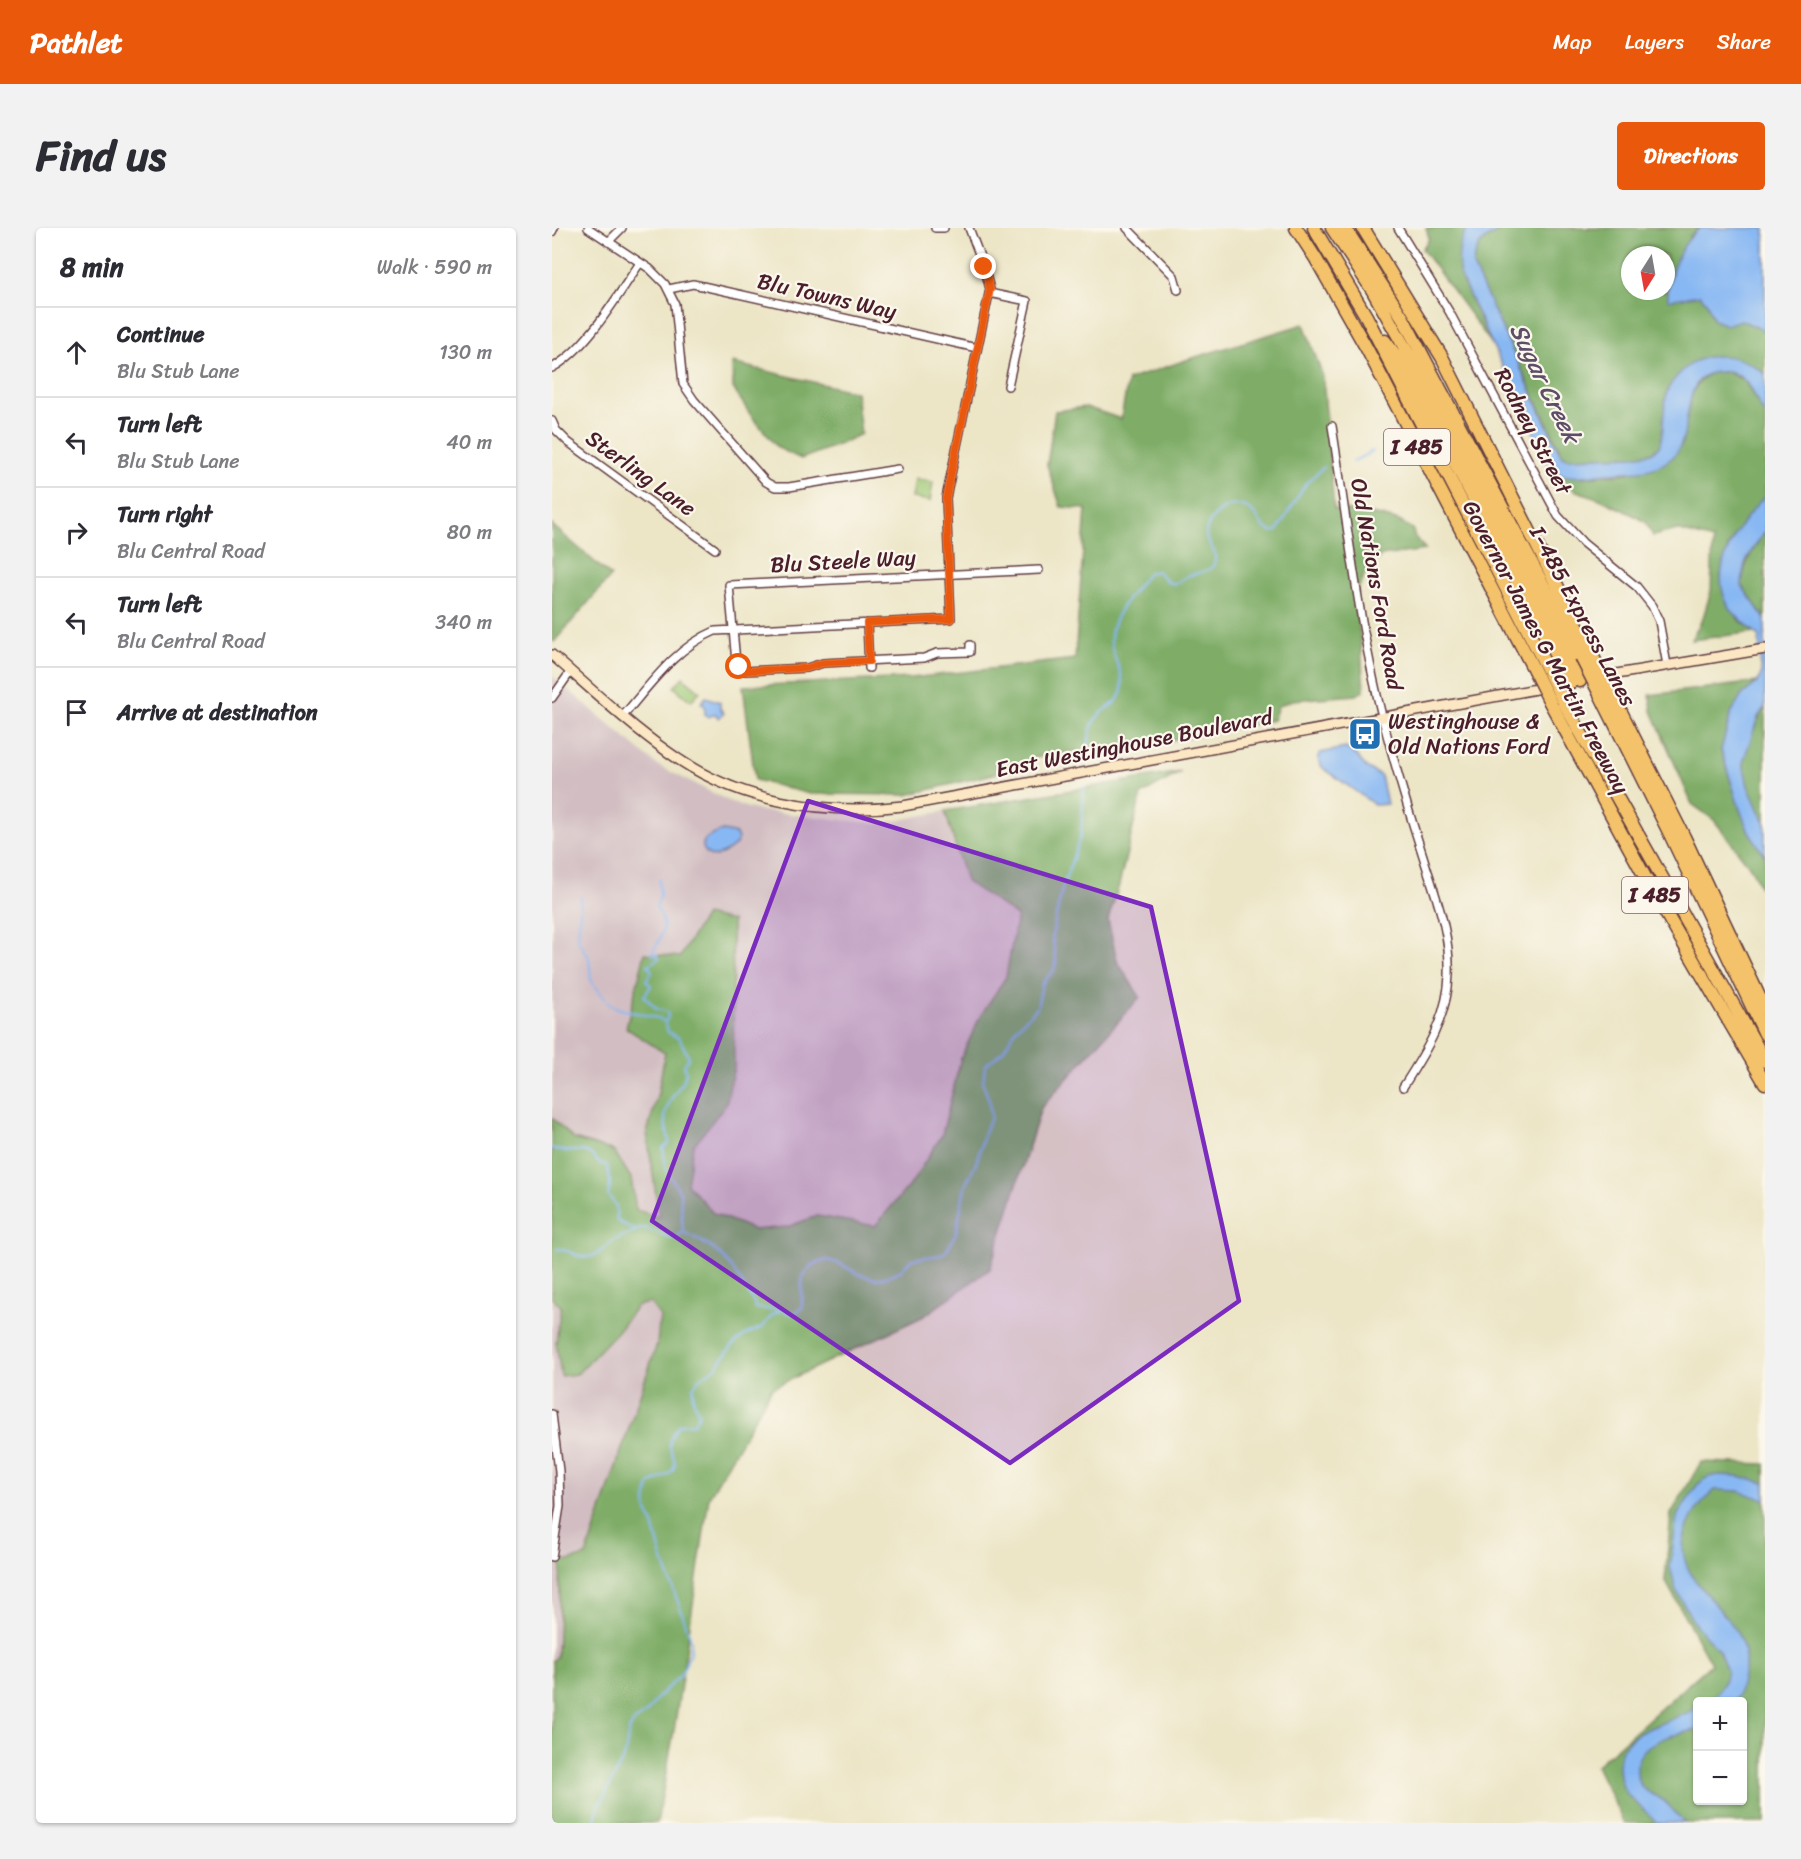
<!DOCTYPE html>
<html lang="en">
<head>
<meta charset="utf-8">
<style>
	:root { --surface:#fff; --page:#f2f2f3; --text:#2b2b33; --muted:#7c7c81; --line:#e1e1e2; --accent:#ea580c }
	body { margin:0; font-family:Sriracha,sans-serif; background:var(--page); color:var(--text) }
	.controls { position:absolute; right:18px; bottom:18px; display:grid; overflow:hidden; border-radius:6px; box-shadow:0 2px 4px #0004 }
	.controls button { width:54px; height:54px; display:grid; place-items:center; padding:0; border:0; border-bottom:2px solid var(--line); background:var(--surface); color:var(--text); font:30px sans-serif }
	.compass { position:absolute; left:1069px; top:18px; width:54px; height:54px; border-radius:50%; background:var(--surface); box-shadow:0 2px 4px #0004; rotate:191deg }
	.stop { position:absolute; width:18px; height:18px; margin:-14px; border:4px solid #ea580c; border-radius:50%; background:#fff }
	.stop.end { background:#ea580c; border-color:#fff; box-shadow:0 2px 6px #0008 }
	.list { margin:0; padding:0; list-style:none }
	h2 { display:flex; justify-content:space-between; align-items:center; height:78px; margin:0; padding:0 24px; font-size:26px }
	h2 small { font-size:20px; font-weight:400; color:var(--muted) }
	.list li { display:grid; grid-template-columns:39px 1fr auto; gap:18px; align-items:center; box-sizing:border-box; height:90px; padding:0 24px; border-top:2px solid var(--line) }
	.list b { display:block; font-size:22px; white-space:nowrap }
	.list p { margin:0; font-size:20px; white-space:nowrap; color:var(--muted) }
	.list em { font-size:20px; font-style:normal; color:var(--muted) }
	.icon { flex:none; width:33px; height:33px; fill:none; stroke:currentColor; stroke-width:2; stroke-linecap:round; stroke-linejoin:round }
	.map { position:relative; flex:none; width:1213px; height:1595px; overflow:hidden; border-radius:6px }
	header { display:flex; align-items:center; gap:36px; box-sizing:border-box; height:84px; padding:0 30px; background:var(--accent); color:#fff }
	header strong { font-size:28px }
	nav { display:flex; gap:33px; margin-inline-start:auto; font-size:21px }
	.intro { display:flex; align-items:center; justify-content:space-between; box-sizing:border-box; height:144px; padding:0 36px }
	h1 { margin:0; font-size:42px }
	.button { padding:15px 27px; border-radius:6px; background:var(--accent); color:#fff; font-size:21px; font-weight:700 }
	main { display:flex; gap:36px; padding:0 36px }
	aside { flex:1; background:var(--surface); border-radius:6px; box-shadow:0 2px 4px #0004 }
	.map>svg:first-child { display:block }
	.industrial { fill:#d2bec2 }
	.green { fill:#9fc976; stroke:#747450; stroke-width:1.5 }
	.forest { fill:#7fad67; stroke:#646649; stroke-width:1.5; fill-rule:evenodd }
	.water { fill:#88b8f3; stroke:#696c8f; stroke-width:1.5 }
	.lines { fill:none; stroke-linecap:round; stroke-linejoin:round }
	.stream { stroke:#88b8f3; stroke-width:2 }
	.street-casing { stroke:#623d42; stroke-width:10 }
	.secondary-casing { stroke:#623d42; stroke-width:12 }
	.highway-casing { stroke:#623d42; stroke-width:15 }
	.street { stroke:#fff; stroke-width:7 }
	.secondary { stroke:#fbe7c3; stroke-width:9 }
	.highway { stroke:#f4c26a; stroke-width:12 }
	.highway-bridge-casing { stroke:#623d42; stroke-width:15; stroke-linecap:butt }
	.highway-bridge { stroke:#f4c26a; stroke-width:12 }
	.route { stroke:#ea580c; stroke-width:8 }
	.marked { fill:#7b2cbf; fill-opacity:0.2; stroke:#7b2cbf; stroke-width:4.5; stroke-linejoin:round }
	.labels { text-anchor:middle; dominant-baseline:central; stroke-width:4.5; stroke-linejoin:round; paint-order:stroke }
	.shield { fill:#fbf7ec; stroke:#7f6065; stroke-width:1.5 }
	.shield-label { font-size:21px; font-weight:bold; fill:#4a1f2b }
	.street-label { font-size:22px; fill:#4a1f2b; stroke:#fbf7ec }
	.poi-label { font-size:22px; fill:#4a1f2b; stroke:#fbf7ec; text-anchor:start }
	.water-label { font-size:24px; font-style:italic; fill:#5d4d67; stroke:#fbf7ec }
</style>
</head>
<body>
<header>
<strong>Pathlet</strong>
<nav><a>Map</a><a>Layers</a><a>Share</a></nav>
</header>
<div class="intro"><h1>Find us</h1><a class="button">Directions</a></div>
<main>
<aside>
<h2>8 min<small>Walk · 590 m</small></h2>
<ul class="list">
<li><svg class="icon" aria-label="ahead" viewBox="0 0 24 24"><path d="M12 20V5M6 11l6-6 6 6"/></svg><div><b>Continue</b><p>Blu Stub Lane</p></div><em>130 m</em></li>
<li><svg class="icon" aria-label="left" viewBox="0 0 24 24"><path d="M17 20v-9H6M10 6l-5 5 5 5"/></svg><div><b>Turn left</b><p>Blu Stub Lane</p></div><em>40 m</em></li>
<li><svg class="icon" aria-label="right" viewBox="0 0 24 24"><path d="M7 20v-9h11M14 6l5 5-5 5"/></svg><div><b>Turn right</b><p>Blu Central Road</p></div><em>80 m</em></li>
<li><svg class="icon" aria-label="left" viewBox="0 0 24 24"><path d="M17 20v-9H6M10 6l-5 5 5 5"/></svg><div><b>Turn left</b><p>Blu Central Road</p></div><em>340 m</em></li>
<li><svg class="icon" aria-label="arrive" viewBox="0 0 24 24"><path d="M6 21V4h12l-3 4 3 4H6"/></svg><div><b>Arrive at destination</b></div></li>
</ul>
</aside>
<div class="map">
<svg width="1213" height="1595" viewBox="0 0 1213 1595">
	<rect width="100%" height="100%" fill="#fbf7ec"/>
	<filter id="ink" filterUnits="userSpaceOnUse"><feTurbulence type="fractalNoise" baseFrequency=".0167" numOctaves="2"/><feDisplacementMap in="SourceGraphic" scale="12" xChannelSelector="R" yChannelSelector="G"/><feConvolveMatrix kernelMatrix="1 2 1 2 8 2 1 2 1" color-interpolation-filters="sRGB"/></filter>
	<filter id="wash" filterUnits="userSpaceOnUse"><feTurbulence type="fractalNoise" baseFrequency=".008" numOctaves="4" result="noise"/><feDisplacementMap in="SourceGraphic" scale="24" xChannelSelector="R" yChannelSelector="G"/><feGaussianBlur stdDeviation="1.35" result="paint"/><feColorMatrix in="noise" values="0 0 0 0 0 0 0 0 0 0 0 0 0 0 0 0 0 1.4 0 .05"/><feComposite in="paint" operator="in"/></filter>
	<g filter="url(#wash)">
		<rect width="100%" height="100%" fill="#ece5c6"/>
		<!-- industrial -->
		<path class="industrial" d="M0,448L105,537L183,576L204,582L326,596L393,583L414,653L465,688L454,749L429,787L409,830L390,907L361,953L323,998L265,988L235,999L202,1002L161,985L134,956L141,918L174,876L182,839L180,693L153,687L128,729L74,799L113,825L106,865L103,970L107,990L84,982L79,950L62,923L22,911L0,890Z
			M0,1071L9,1078L4,1114L25,1146L66,1103L84,1078L98,1075L108,1088L105,1116L34,1328L9,1335L5,1429L0,1433Z"/>
		<!-- green -->
		<path class="green" d="M363,251L381,254L378,273L360,270Z
			M131,449L148,463L139,473L122,459Z"/>
		<!-- forest -->
		<path class="forest" d="M874,0H916L911,7L908,48L940,116L870,21L877,11Z
			M952,0H1148L1138,8L1116,71L1148,67L1155,75L1162,92L1174,97L1189,92L1213,103V146C1196,132 1178,127 1156,129L1107,219L1099,225L1081,228L1015,230L1010,227L921,38C923,15 933,11 952,0ZM1078,27H1114V63H1078Z
			M752,96L771,149L782,281C803,283 824,286 844,292C851,294 855,299 861,301L862,308L874,322L829,328L815,341L802,371L808,406L812,462L805,467L740,472L726,478L721,492L585,519L553,518L482,530L462,541L355,567L258,566L203,552L191,458L359,450L523,431L534,281L509,279L495,237L503,183L534,179L569,191L576,152L634,132Z
			M180,135L304,164L309,206L288,216L249,231L226,220L198,186L181,160Z
			M1161,144H1175L1192,152L1213,187V268L1190,296L1176,319L1169,348L1186,391L1203,404L1139,412L1151,390L1159,363L1161,312L1125,302L1101,308L1094,295L1087,290L1048,271L1022,262L1007,247L1032,249L1076,245L1130,217C1137,190 1131,158 1161,144Z
			M0,297L59,348L2,414L0,412Z
			M1213,303V391L1190,358C1191,336 1201,321 1213,303Z
			M1206,454L1190,467L1179,485L1169,522L1187,579L1196,602L1213,628V668L1198,639L1162,592L1140,576L1100,483L1098,467Z
			M1213,479V597C1203,580 1191,555 1192,535C1192,523 1206,490 1213,479Z
			M629,544L589,567L567,657L556,692L565,733L588,769L489,880L438,1041L372,1088L220,1160L157,1269L122,1503L105,1595H0V1433L5,1429L9,1335L34,1328L105,1116L108,1088L98,1075L84,1078L66,1103L25,1146L9,1148L4,1114L9,1078L0,1071V890L22,911L62,923L79,950L84,982L107,989L95,905L106,865L113,825L74,800L93,725L128,729L153,687L180,693L182,839L174,876L141,918L135,956L161,985L202,1002L235,999L265,988L323,998L361,953L390,907L409,830L429,787L454,749L465,688L414,653L393,583Z
			M1149,1234L1213,1236V1595H1072L1044,1538L1159,1436L1113,1352L1119,1286ZM1146,1474H1190V1572H1146Z"/>
		<!-- water -->
		<path class="water" d="M916,0H952C933,10 923,15 921,38L1009,227L1015,230L1081,228L1099,225L1107,219C1113,202 1110,182 1115,164C1117,157 1123,150 1129,144C1154,120 1188,125 1213,146V187C1205,176 1202,161 1192,152C1185,145 1176,143 1167,144C1125,145 1144,207 1121,229C1102,246 1080,243 1056,245C1037,247 1016,254 999,241L908,48C905,31 906,14 916,0Z
			M1148,0H1213V103L1189,92L1174,97L1162,92L1155,75L1148,67L1116,72C1115,46 1128,16 1148,0Z
			M1213,268V303L1199,324L1192,338L1190,358L1213,391V479L1206,489L1191,535L1196,558L1213,597V628L1196,602L1187,579L1169,522L1179,485L1190,467L1206,454L1209,446L1207,408C1197,398 1185,391 1177,379C1154,341 1187,295 1213,268Z
			M154,469L168,474V480L172,485L167,490L163,486L157,489L153,487V478L149,475Z
			M794,520L804,527L814,539L829,548L835,576L823,577L820,575L771,540C767,535 765,532 768,525Z
			M171,603L184,606L186,610L184,616L179,621L164,629C156,628 147,621 153,612C157,607 166,605 171,603Z
			M1166,1247L1187,1248L1213,1255V1272L1187,1263L1163,1262C1147,1277 1137,1289 1132,1311C1123,1358 1189,1382 1193,1429C1194,1435 1192,1442 1191,1447C1189,1457 1188,1465 1183,1473H1154L1164,1466L1172,1455L1175,1443L1167,1423L1142,1395L1124,1362L1118,1339L1125,1288L1145,1257L1156,1249Z
			M1145,1479V1502C1124,1506 1083,1513 1085,1542C1085,1548 1086,1554 1090,1559C1096,1566 1107,1568 1114,1575C1121,1581 1126,1589 1133,1595H1105C1096,1585 1084,1576 1075,1566C1069,1558 1068,1549 1067,1540C1063,1499 1121,1497 1145,1479Z"/>
		<g class="lines">
			<!-- stream -->
			<path class="stream" d="M800,234L821,223
				M535,530C537,515 536,499 547,487C555,479 566,476 569,465C574,450 563,434 560,420C553,392 581,365 596,345L605,343L616,354L623,356C628,353 633,348 639,347C651,343 665,344 663,326C661,319 654,314 654,306C655,290 675,273 691,278C706,282 709,307 725,303L755,254L772,239
				M29,669L26,712L37,730L39,753L57,776L68,781L106,790L113,794
				M0,920C14,927 24,920 35,924C45,929 43,936 55,937C57,949 60,956 56,967L64,978L65,993L83,1002
				M131,1004C165,1019 176,1031 195,1063C198,1069 202,1073 204,1080L229,1082L240,1086L250,1080V1050L259,1038L265,1035L275,1032L286,1035L309,1047L323,1051L334,1049L348,1043L360,1031L390,1027L395,1022L404,1006L413,958L425,933L433,902L439,890L437,872L431,856L433,837L451,823L466,798L485,780L490,756L502,742L504,733L500,708L510,661L529,607L532,559
				M5,1021C16,1020 23,1030 36,1029C46,1028 52,1020 59,1014C61,1012 85,1002 88,1001L93,1000L122,1011L131,1004L128,964L114,942L111,920L117,915C117,907 113,900 113,891C112,878 126,862 132,851L134,845L132,838L137,829L127,810L116,804L113,794L116,789L115,784L105,781L92,768L99,758L94,752L100,744L96,737L107,730L105,726L101,727L100,725C110,708 118,697 104,679L108,668L107,652
				M42,1595L46,1581L73,1527L77,1502L82,1494L95,1484L107,1468L129,1447L138,1425L139,1413L136,1402L110,1330L101,1296L95,1283L94,1274L97,1257C103,1252 112,1250 118,1245C128,1236 119,1228 118,1218C117,1210 123,1201 128,1196L142,1195L147,1186L141,1171V1159L147,1151L164,1139L181,1117L193,1107L211,1099L220,1087L226,1084"/>
		</g>
	</g>
	<g filter="url(#ink)">
		<g class="lines">
			<defs>
				<path id="street" d="M36,0L98,41L113,56L123,76L131,156L142,172L214,254L223,259H237L346,241
					M383,0H392
					M575,0L622,48L626,62
					M846,0L898,85L1006,288L1031,315L1085,359L1100,378L1107,393L1115,437
					M0,4L2,0
					M56,14L70,0
					M117,61L141,56L155,59L425,120
					M437,65L475,73L456,158
					M0,140C36,120 65,68 88,35
					M0,193L4,202L16,214L163,321
					M780,198C796,300 808,408 835,507C846,547 858,588 871,628C883,667 899,706 897,747C896,789 873,825 851,859
					M315,395L317,440
					M418,417V424L385,425L372,430L271,435L255,440L193,443L187,439L184,434L177,357L487,342
					M0,470L19,443
					M70,489C98,457 123,420 163,403L399,391L394,270L438,61L432,39L417,0
					M0,1186L7,1243L8,1278L0,1329"/>
				<path id="secondary" d="M0,427C38,460 75,495 116,524C183,573 270,588 351,578L1022,454
					M1047,449L1213,421"/>
				<path id="highway" d="M744,0L764,31L815,121L982,442
					M762,0L814,88L993,436
					M780,0L821,63L872,154L1028,453
					M793,0L851,90L1029,429
					M811,0L890,129L1040,427
					M833,113L850,136L884,198L1018,455
					M1059,464L1132,609L1213,781
					M1048,466L1118,606L1213,806
					M1011,473L1213,833
					M999,476L1098,658L1213,855"/>
			</defs>
			<!-- street casing -->
			<use href="#street" class="street-casing"/>
			<!-- secondary casing -->
			<use href="#secondary" class="secondary-casing"/>
			<!-- highway casing -->
			<use href="#highway" class="highway-casing"/>
			<!-- street -->
			<use href="#street" class="street"/>
			<!-- secondary -->
			<use href="#secondary" class="secondary"/>
			<!-- highway -->
			<use href="#highway" class="highway"/>
			<defs>
				<path id="highway-bridge" d="M1040,427L1059,464
					M1029,429L1048,466
					M993,436L1011,473
					M982,442L999,476"/>
			</defs>
			<!-- highway-bridge casing -->
			<use href="#highway-bridge" class="highway-bridge-casing"/>
			<!-- highway-bridge -->
			<use href="#highway-bridge" class="highway-bridge"/>
		</g>
	</g>
	<g class="lines" filter="url(#ink)">
		<!-- route -->
		<path class="route" d="M187,439L193,443L255,440L271,435L317,433L315,395L399,391L394,270L438,61L432,39"/>
	</g>
	<!-- marked area -->
	<path class="marked" d="M256,573L599,679L687,1073L458,1235L100,993Z"/>
	<!-- icons -->
	<defs>
		<symbol id="bus-square" viewBox="-11 -11 22 22"><rect x="-9" y="-9" width="18" height="18" rx="4" fill="#1f6fb2" stroke="#fbf7ec"/><path d="M-5-6H5V4H4V6H2V4H-2V6H-4V4H-5ZM-3.5-4V0h7V-4ZM-3.5 1.2v1.5H-2V1.2ZM2 1.2v1.5H3.5V1.2Z" fill="#fff"/></symbol>
	</defs>
	<g fill-rule="evenodd">
		<use href="#bus-square" x="794" y="487" width="38" height="38"/>
	</g>
	<g class="labels">
		<!-- shield labels -->
		<g class="shield">
			<rect x="832" y="201" width="66" height="36" rx="4.5"/>
			<rect x="1070" y="649" width="66" height="36" rx="4.5"/>
		</g>
		<g class="shield-label">
			<text x="865" y="219">I 485</text>
			<text x="1103" y="667">I 485</text>
		</g>
		<!-- street labels -->
		<g class="street-label">
			<text transform="translate(275 68) rotate(13)">Blu Towns Way</text>
			<text transform="translate(981 203) rotate(62)">Rodney Street</text>
			<text transform="translate(89 245) rotate(36)">Sterling Lane</text>
			<text transform="translate(291 333) rotate(-3)">Blu Steele Way</text>
			<text transform="translate(825 356) rotate(80)">Old Nations Ford Road</text>
			<text transform="translate(1031 388) rotate(62)">I-485 Express Lanes</text>
			<text transform="translate(994 419) rotate(62)">Governor James G Martin Freeway</text>
			<text transform="translate(582 515) rotate(-11)">East Westinghouse Boulevard</text>
		</g>
		<!-- poi labels -->
		<g class="poi-label">
			<text x="836" y="493">Westinghouse &amp;<tspan x="836" dy="25">Old Nations Ford</tspan></text>
		</g>
		<!-- water labels -->
		<g class="water-label">
			<text transform="translate(993 155) rotate(64)">Sugar Creek</text>
		</g>
	</g>
</svg>
<div class="controls">
<button>+</button>
<button>−</button>
</div>
<svg class="compass" viewBox="-18 -18 36 36"><path d="M0-13l5 13h-10z" fill="#e53935"/><path d="M0 13l5-13h-10z" fill="#7c7c81"/></svg>
<div class="stop" style="left:187px;top:439px"></div>
<div class="stop end" style="left:432px;top:39px"></div>
</div>
</main>
</body>
</html>
